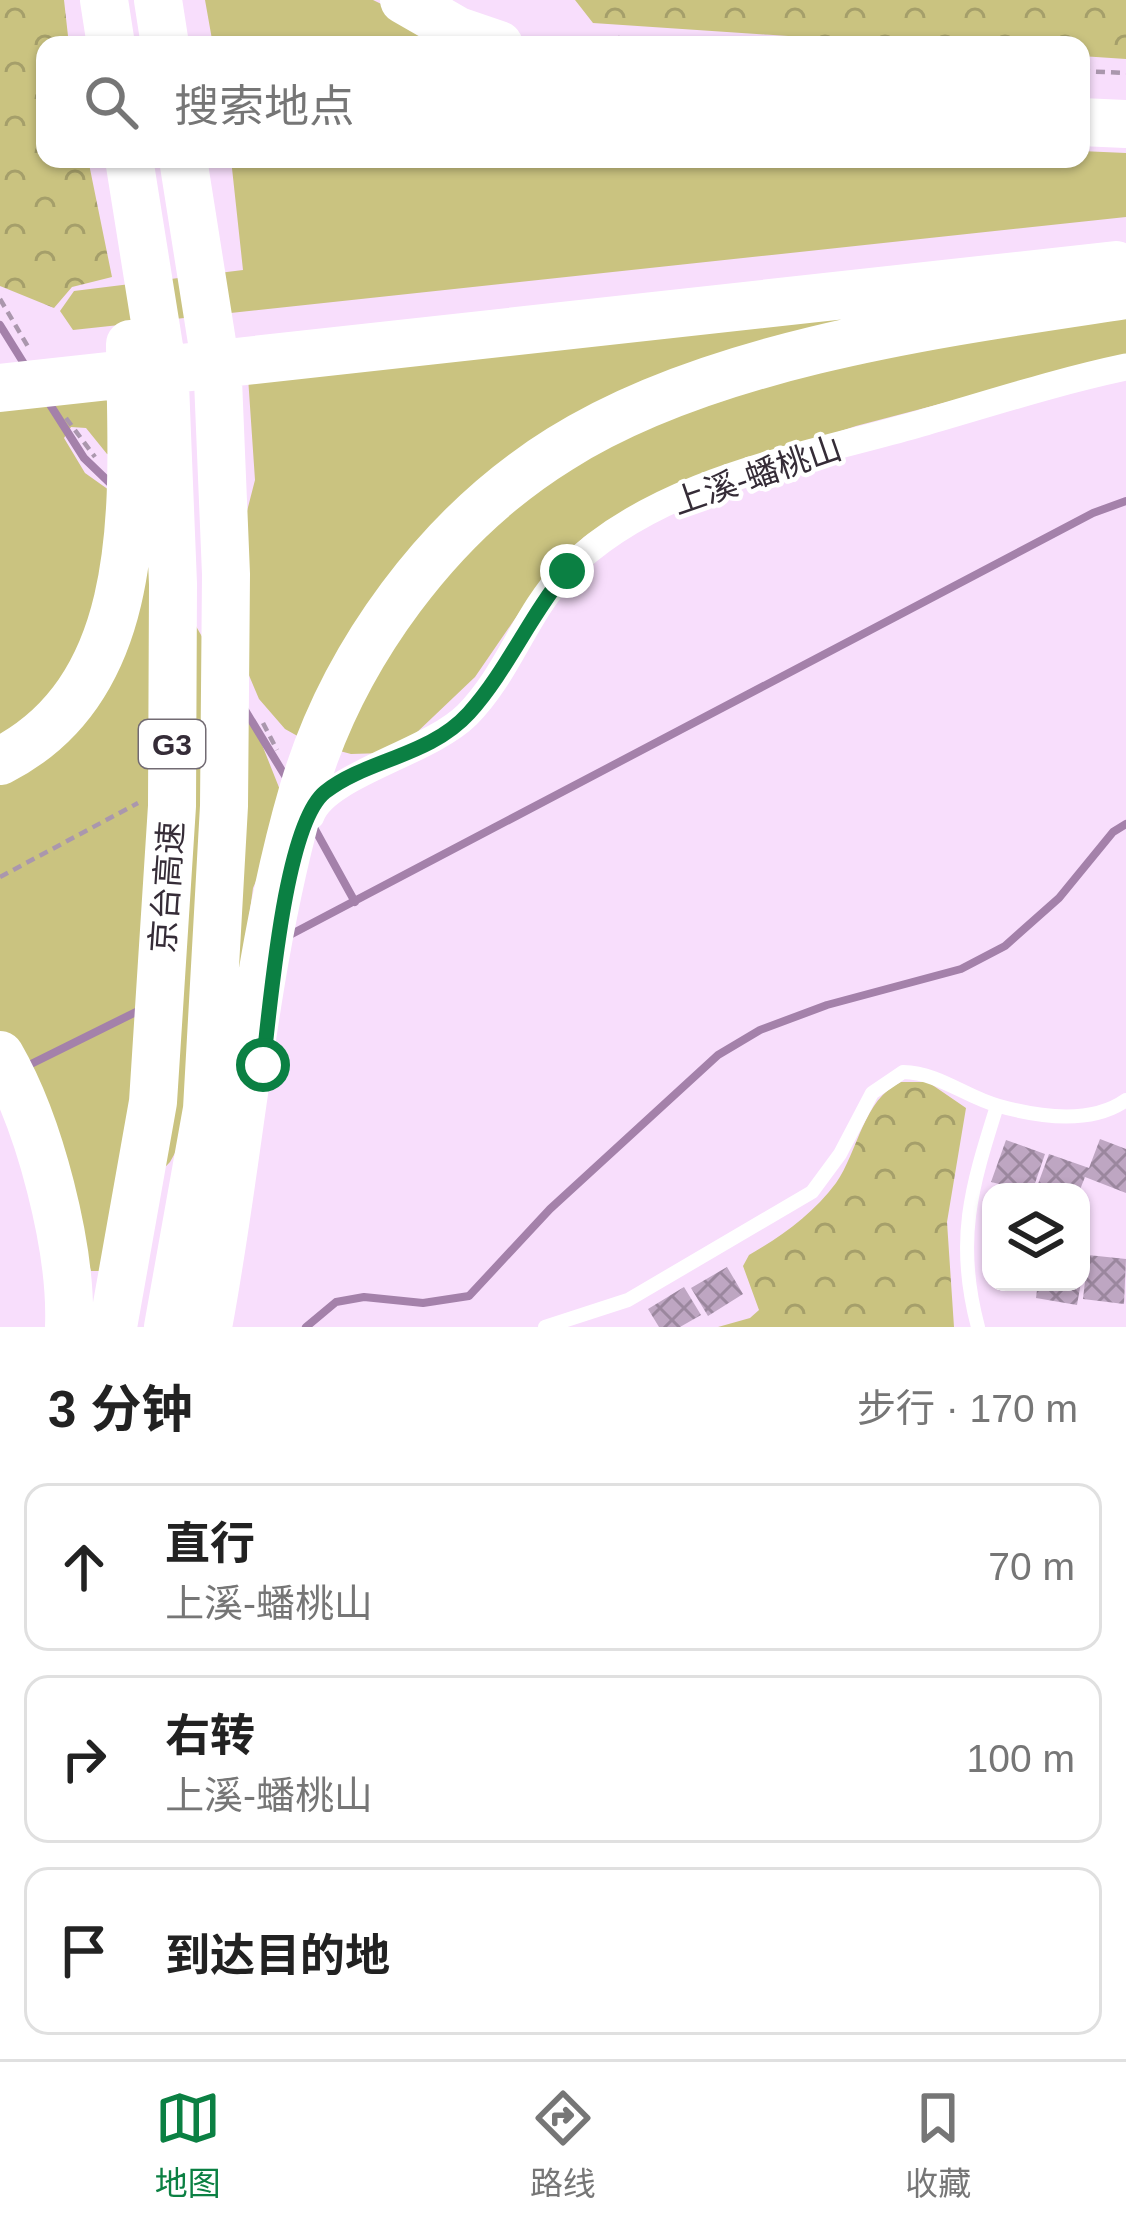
<!DOCTYPE html>
<html lang="zh">
<head>
<meta charset="utf-8">
<style>
	:root { --surface:#fff; --page:#f2f2f2; --text:#222; --muted:#767676; --line:#e0e0e0; --accent:#0b8043 }
	body { margin:0; font-family:Helvetica,"Noto Sans SC",sans-serif; background:var(--page); color:var(--text) }
	.controls { position:absolute; right:36px; bottom:36px; display:grid; overflow:hidden; border-radius:24px; box-shadow:0 3px 9px #0004 }
	.controls button { width:108px; height:108px; display:grid; place-items:center; padding:0; border:0; border-bottom:3px solid var(--line); background:var(--surface); color:var(--text); font:60px sans-serif }
	.stop { position:absolute; width:36px; height:36px; margin:-27px; border:9px solid #0b8043; border-radius:50%; background:#fff }
	.stop.end { background:#0b8043; border-color:#fff; box-shadow:0 3px 12px #0008 }
	.list { margin:0; padding:0; list-style:none }
	h2 { display:flex; justify-content:space-between; align-items:center; height:156px; margin:0; padding:0 48px; font-size:51px }
	h2 small { font-size:39px; font-weight:400; color:var(--muted) }
	.list li { display:grid; grid-template-columns:78px 1fr auto; gap:36px; align-items:center; box-sizing:border-box; height:168px; margin:0 24px 24px; padding:0 24px; border:3px solid var(--line); border-radius:24px }
	.list b { display:block; font-size:45px; white-space:nowrap }
	.list p { margin:0; font-size:39px; white-space:nowrap; color:var(--muted) }
	.list em { font-size:39px; font-style:normal; color:var(--muted) }
	.icon { flex:none; width:66px; height:66px; fill:none; stroke:currentColor; stroke-width:2; stroke-linecap:round; stroke-linejoin:round }
	.map { position:relative; flex:none; width:1126px; height:1327px; overflow:hidden }
	.search { position:absolute; background:var(--surface); box-shadow:0 3px 9px #0004; left:36px; right:36px; top:36px; height:132px; display:flex; align-items:center; gap:30px; box-sizing:border-box; padding:0 42px; border-radius:24px; color:var(--muted); font-size:45px }
	.sheet { height:732px; background:var(--surface) }
	nav { display:flex; justify-content:space-around; align-items:center; box-sizing:border-box; height:168px; border-top:3px solid var(--line); background:var(--surface); font-size:33px; color:var(--muted) }
	nav a { display:grid; justify-items:center; gap:6px }
	nav .on { color:var(--accent) }
	.map>svg:first-child { display:block }
	.green { fill:#cac380 }
	.forest { fill:url(#forest-crowns) }
	.lines { fill:none; stroke-linecap:round; stroke-linejoin:round }
	.stream { stroke:#a481aa; stroke-width:8 }
	.building { fill:url(#building-cross-hatch) }
	.path { stroke:#aa97ad; stroke-width:4.5; stroke-dasharray:9 6; stroke-linecap:butt }
	.lane { stroke:#fff; stroke-width:14 }
	.street { stroke:#fff; stroke-width:27 }
	.highway { stroke:#fff; stroke-width:48 }
	.route { stroke:#0b8043; stroke-width:15 }
	.labels { text-anchor:middle; dominant-baseline:central; stroke-width:9; stroke-linejoin:round; paint-order:stroke }
	.shield { fill:#fff; stroke:#726b73; stroke-width:3 }
	.shield-label { font-size:30px; font-weight:bold; fill:#352c37 }
	.street-label { font-size:33px; fill:#352c37; stroke:#fff }
</style>
</head>
<body>
<div class="map">
<svg width="1126" height="1327" viewBox="0 0 1126 1327">
	<defs>
		<pattern id="forest-crowns" width="20" height="18" patternUnits="userSpaceOnUse" patternTransform="scale(3)"><rect width="20" height="18" fill="#cac380"/><path d="M2 6a3 3 0 1 1 6 0M12 15a3 3 0 1 1 6 0" fill="none" stroke="#a59f6a"/></pattern>
		<pattern id="building-cross-hatch" width="8" height="8" patternUnits="userSpaceOnUse" patternTransform="scale(3)"><rect width="8" height="8" fill="#bea6c2"/><path d="M0 0l8 8M0 8l8-8" fill="none" stroke="#9b879e"/></pattern>
	</defs>
	<rect width="100%" height="100%" fill="#f8defc"/>
	<!-- green -->
	<path class="green" d="M205,0H373L467,45H213Z
		M1081,151L1126,153V217L73,330L60,311L74,291L243,270L231,159H1081Z
		M824,313L879,324L500,471L403,625L521,495L668,412L869,359L1126,316V355L856,426L678,485L584,537L541,581L475,677L413,736L384,753L351,754L310,743L285,729L259,699L248,673L237,550L255,480L248,377Z
		M113,392L115,456L107,454L86,428L71,427L64,438L85,473L116,495L159,561L259,737L282,795L278,830L253,888L231,1052L170,1162L124,1210L103,1271H91L60,1175L0,1072V404Z"/>
	<!-- forest -->
	<path class="forest" d="M0,0H64L69,45H45V159H88L112,277L72,287L54,308L0,286Z
		M575,0H1126V59L1081,56V45H923L593,23Z
		M901,1082H928L966,1108L947,1222L954,1327H718L750,1318L759,1310L743,1266L749,1255C782,1236 813,1214 836,1183C858,1152 863,1099 901,1082Z"/>
	<g class="lines">
		<!-- stream -->
		<path class="stream" d="M0,325L28,370
			M49,403L84,458L112,485
			M245,710L287,779
			M312,824L355,902
			M286,937L1093,513L1126,501
			M23,1068L144,1008
			M306,1327L336,1302L364,1297L423,1303L469,1296L550,1209L718,1055L760,1030L827,1005L961,969L1005,946L1059,898L1113,832L1126,824"/>
	</g>
	<!-- building -->
	<path class="building" d="M1100,1139L1126,1149V1193L1085,1177L1079,1192H1035L1049,1154L1089,1168Z
		M1006,1140L1045,1154L1032,1192L991,1182Z
		M1088,1255L1126,1259L1124,1304L1083,1299Z
		M727,1267L743,1294L708,1316L691,1288Z
		M1038,1282H1081L1077,1305L1036,1298Z
		M684,1287L701,1315L680,1327H659L648,1309Z"/>
	<g class="lines">
		<!-- path -->
		<path class="path" d="M618,38L683,45
			M1081,71L1126,73
			M0,299L30,350
			M66,418L95,457
			M263,723L277,750
			M0,877L138,803"/>
		<!-- lane -->
		<path class="lane" d="M545,1327L628,1300L812,1192L840,1154L872,1093L903,1072C940,1073 965,1097 999,1106C1039,1117 1091,1125 1126,1100
			M978,1327C955,1241 971,1188 997,1106"/>
		<!-- street -->
		<path class="street" d="M311,816C325,775 429,753 467,715C508,674 525,614 565,572C653,482 798,458 915,425C985,405 1055,382 1126,367"/>
		<!-- highway -->
		<path class="highway" d="M104,0L111,45
			M158,0L165,45
			M404,0L458,31L499,45
			M1081,122L1126,124
			M0,388L1116,265
			M0,761C152,684 131,487 130,344
			M0,1055C40,1124 72,1248 69,1327
			M113,1327L153,1102L172,806L173,584L165,384L129,159
			M168,1327L207,1109L224,806L226,574L218,380L183,159
			M208,1327C241,1151 253,962 303,791C343,655 439,524 560,449C714,352 948,322 1126,295"/>
	</g>
	<g class="lines">
		<!-- route -->
		<path class="route" d="M263,1065C270,1010 284,825 325,792C367,759 429,757 469,713C507,671 530,615 567,571"/>
	</g>
	<g class="labels">
		<!-- shield labels -->
		<rect class="shield" x="139" y="720" width="66" height="48" rx="9"/>
		<g class="shield-label">
			<text x="172" y="744">G3</text>
		</g>
		<!-- street labels -->
		<g class="street-label">
			<text transform="translate(757 475) rotate(-19)">上溪-蟠桃山</text>
			<text transform="translate(167 887) rotate(-86)">京台高速</text>
		</g>
	</g>
</svg>
<div class="controls">
<button><svg class="icon" aria-label="layers" viewBox="0 0 24 24"><path d="M12 4l9 5-9 5-9-5zM3 14l9 5 9-5"/></svg></button>
</div>
<div class="stop" style="left:263px;top:1065px"></div>
<div class="stop end" style="left:567px;top:571px"></div>
<div class="search"><svg class="icon" aria-label="search" viewBox="0 0 24 24"><circle cx="10" cy="10" r="6"/><path d="M15 15l6 6"/></svg>搜索地点</div>
</div>
<section class="sheet">
<h2>3 分钟<small>步行 · 170 m</small></h2>
<ul class="list">
<li><svg class="icon" aria-label="ahead" viewBox="0 0 24 24"><path d="M12 20V5M6 11l6-6 6 6"/></svg><div><b>直行</b><p>上溪-蟠桃山</p></div><em>70 m</em></li>
<li><svg class="icon" aria-label="right" viewBox="0 0 24 24"><path d="M7 20v-9h11M14 6l5 5-5 5"/></svg><div><b>右转</b><p>上溪-蟠桃山</p></div><em>100 m</em></li>
<li><svg class="icon" aria-label="arrive" viewBox="0 0 24 24"><path d="M6 21V4h12l-3 4 3 4H6"/></svg><div><b>到达目的地</b></div></li>
</ul>
</section>
<nav>
<a class="on"><svg class="icon" aria-label="map" viewBox="0 0 24 24"><path d="M3 6l6-2 6 2 6-2v14l-6 2-6-2-6 2zM9 4v14M15 6v14"/></svg>地图</a>
<a><svg class="icon" aria-label="directions" viewBox="0 0 24 24"><path d="M12 3l9 9-9 9-9-9zM9 14v-3h6M13 9l2 2-2 2"/></svg>路线</a>
<a><svg class="icon" aria-label="saved" viewBox="0 0 24 24"><path d="M7 4h10v16l-5-4-5 4z"/></svg>收藏</a>
</nav>
</body>
</html>
